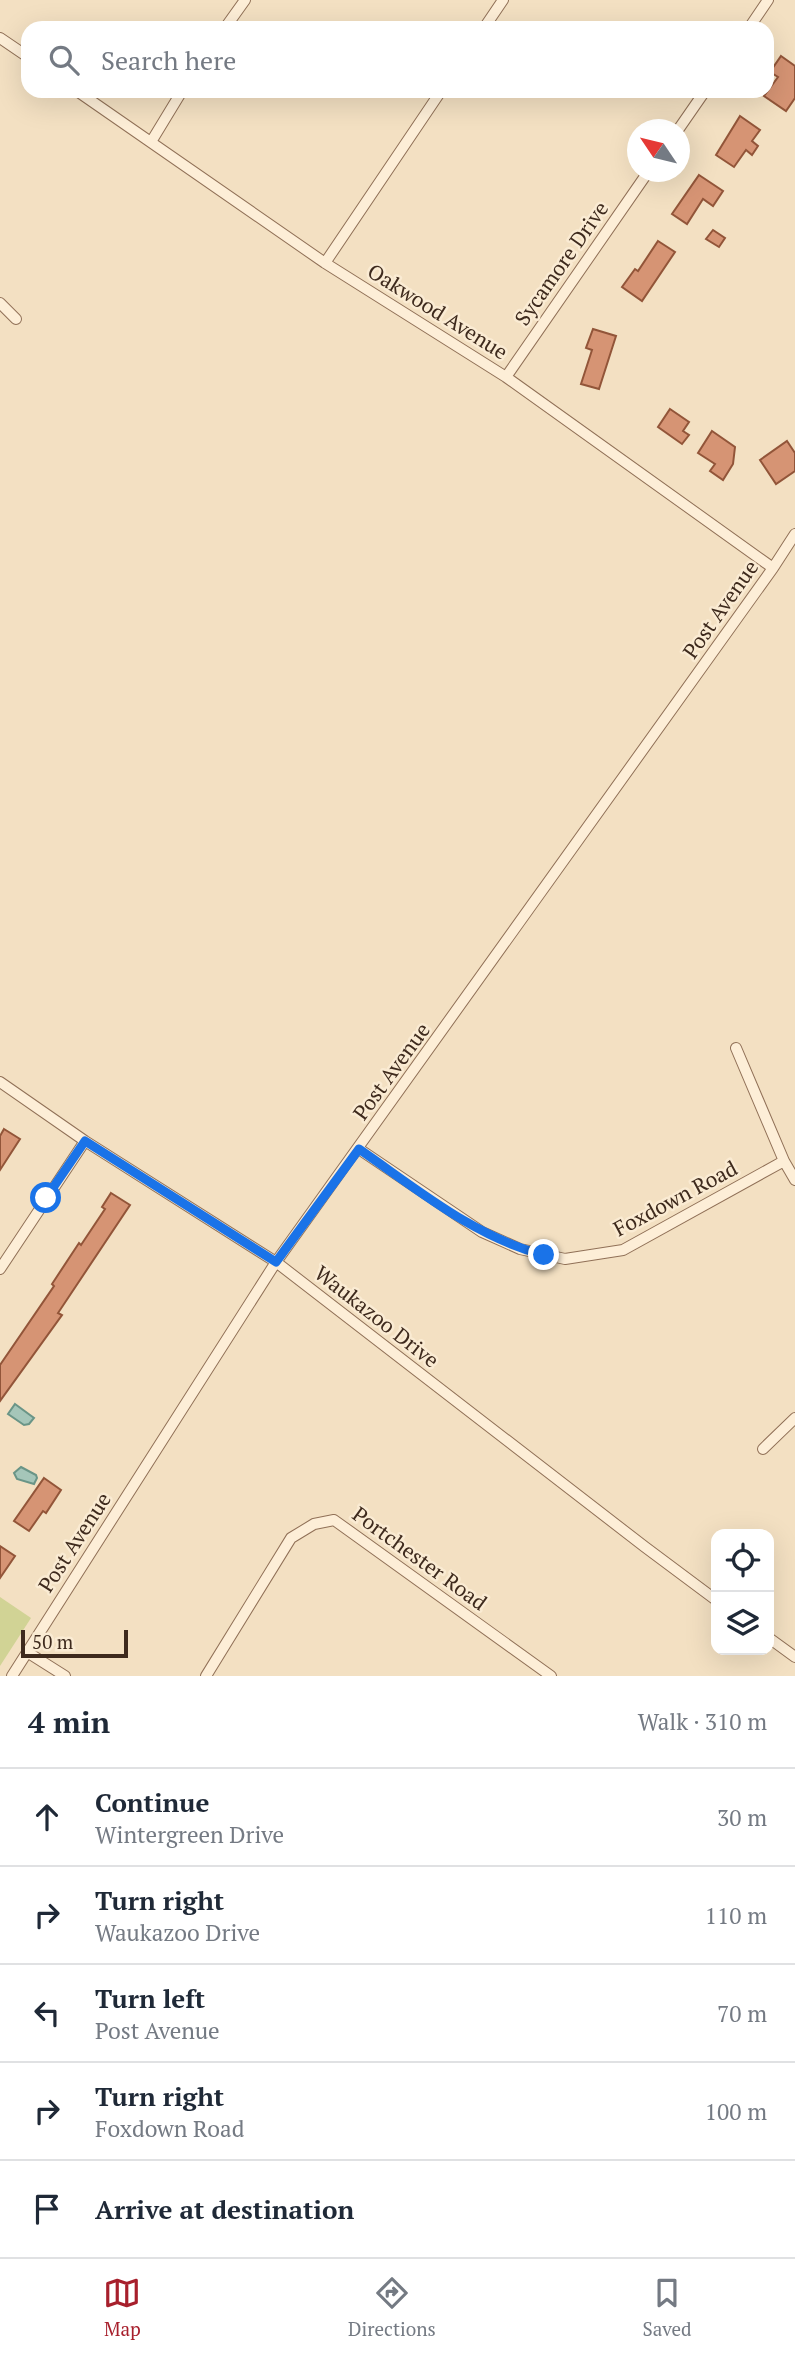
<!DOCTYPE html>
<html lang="en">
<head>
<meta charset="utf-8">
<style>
	:root { --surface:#fff; --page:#f6f6f7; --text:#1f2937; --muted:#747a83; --line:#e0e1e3; --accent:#a71f2c }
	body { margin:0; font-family:"PT Serif",serif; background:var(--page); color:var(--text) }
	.controls { position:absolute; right:21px; bottom:21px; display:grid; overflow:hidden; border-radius:14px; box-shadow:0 7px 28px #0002 }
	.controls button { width:63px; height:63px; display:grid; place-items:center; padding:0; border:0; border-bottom:2px solid var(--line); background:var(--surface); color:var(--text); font:35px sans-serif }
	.compass { position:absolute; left:627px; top:119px; width:63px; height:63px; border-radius:50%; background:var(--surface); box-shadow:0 7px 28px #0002; rotate:305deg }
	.scale { position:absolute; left:21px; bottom:18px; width:107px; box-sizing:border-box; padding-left:7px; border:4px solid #3e2a1d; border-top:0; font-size:19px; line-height:24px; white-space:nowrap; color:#3e2a1d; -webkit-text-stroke:5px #faebd3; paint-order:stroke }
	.stop { position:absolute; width:21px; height:21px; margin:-16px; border:5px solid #1a73e8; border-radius:50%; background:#fff }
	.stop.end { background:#1a73e8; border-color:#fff; box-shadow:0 2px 7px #0008 }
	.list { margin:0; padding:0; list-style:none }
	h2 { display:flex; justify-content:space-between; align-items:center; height:91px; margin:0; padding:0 28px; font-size:30px }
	h2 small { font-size:23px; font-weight:400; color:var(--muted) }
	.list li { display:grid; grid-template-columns:46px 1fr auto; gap:21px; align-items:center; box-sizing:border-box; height:98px; padding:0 28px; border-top:2px solid var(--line) }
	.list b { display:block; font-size:26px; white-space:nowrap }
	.list p { margin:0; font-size:23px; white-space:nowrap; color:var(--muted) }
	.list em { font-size:23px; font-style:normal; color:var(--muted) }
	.icon { flex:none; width:38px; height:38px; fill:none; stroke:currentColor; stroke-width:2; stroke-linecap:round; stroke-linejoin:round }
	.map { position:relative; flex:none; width:795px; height:1676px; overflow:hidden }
	.search { position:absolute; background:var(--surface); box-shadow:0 7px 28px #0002; left:21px; right:21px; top:21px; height:77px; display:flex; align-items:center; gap:18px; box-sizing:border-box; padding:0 24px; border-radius:21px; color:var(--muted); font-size:26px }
	.sheet { height:581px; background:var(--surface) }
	nav { display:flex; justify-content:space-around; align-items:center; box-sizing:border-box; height:98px; border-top:2px solid var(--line); background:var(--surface); font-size:19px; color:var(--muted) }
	nav a { display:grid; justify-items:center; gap:4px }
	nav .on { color:var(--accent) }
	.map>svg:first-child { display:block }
	.green { fill:#d1d395 }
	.water { fill:#a5c6b9; stroke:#6a9587; stroke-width:2 }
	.building { fill:#d69474; stroke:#925539; stroke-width:2 }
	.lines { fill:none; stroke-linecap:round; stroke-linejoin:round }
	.street-casing { stroke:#907057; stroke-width:12 }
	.street { stroke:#fdeed7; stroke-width:10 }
	.route { stroke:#1a73e8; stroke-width:9 }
	.labels { text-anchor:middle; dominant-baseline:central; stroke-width:5; stroke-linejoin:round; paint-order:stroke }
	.street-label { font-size:21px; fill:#3e2a1d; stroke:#faebd3 }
</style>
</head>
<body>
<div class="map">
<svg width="795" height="1676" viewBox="0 0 795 1676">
	<rect width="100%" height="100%" fill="#f3e0c2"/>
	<!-- green -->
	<path class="green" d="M0,1597L31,1618L0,1666Z"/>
	<!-- water -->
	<path class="water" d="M15,1404L34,1418L29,1424L24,1425L8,1414Z
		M21,1467L36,1475L37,1478L34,1484L17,1479L14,1473Z"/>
	<!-- building -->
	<path class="building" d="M781,56L795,66V98L786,111L764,96L778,77L770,72Z
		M740,116L760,130L752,141L758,146L752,155L746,150L734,167L716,155Z
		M699,175L723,191L713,206L703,199L687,224L672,214Z
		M713,230L725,238L719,247L706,239Z
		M658,241L675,252L642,301L622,287L635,269L638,271Z
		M593,329L616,336L599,389L581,384L592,350L586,348Z
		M670,409L689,422L683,431L689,435L682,444L658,427Z
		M712,431L735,447L733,464L723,480L710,471L715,464L698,453Z
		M787,441L795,453V471L776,484L760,460Z
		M4,1129L20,1139L0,1170V1136Z
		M111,1193L130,1205L58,1313L62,1315L0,1401V1365L54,1286L52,1284L79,1243L81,1245L105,1209L102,1207Z
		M44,1478L61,1490L46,1513L43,1511L29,1531L14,1521Z
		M0,1546L15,1556L0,1578Z"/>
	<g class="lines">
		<defs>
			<path id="street" d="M225,28L245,0
				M484,28L503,0
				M749,28L768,0
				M0,38L28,57
				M77,91L325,263L506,377L773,568
				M678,130L705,91
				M151,142L182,91
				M325,263L441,91
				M0,303L16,319
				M506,377L648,172
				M736,1048L784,1161L795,1180
				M0,1082L85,1141L276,1262L645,1547L716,1600
				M359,1149L482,1232L520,1249L565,1259L623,1250L784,1161
				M0,1269L85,1141
				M763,1449L795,1418
				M769,1638L795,1657
				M27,1652L65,1676
				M12,1676L276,1262L773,568L795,534
				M206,1676L291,1538L314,1524L334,1520L551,1676"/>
		</defs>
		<!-- street casing -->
		<use href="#street" class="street-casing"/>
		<!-- street -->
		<use href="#street" class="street"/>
	</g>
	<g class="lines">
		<!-- route -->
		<path class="route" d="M46,1198L85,1141L276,1262L359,1149C417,1189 474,1237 544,1255"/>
	</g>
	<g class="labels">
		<!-- street labels -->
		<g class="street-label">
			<text transform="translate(561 263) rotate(-55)">Sycamore Drive</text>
			<text transform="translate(438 311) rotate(32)">Oakwood Avenue</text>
			<text transform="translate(720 609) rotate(-55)">Post Avenue</text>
			<text transform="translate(391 1071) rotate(-54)">Post Avenue</text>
			<text transform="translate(675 1198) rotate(-28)">Foxdown Road</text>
			<text transform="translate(377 1316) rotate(38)">Waukazoo Drive</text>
			<text transform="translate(74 1542) rotate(-57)">Post Avenue</text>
			<text transform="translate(420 1558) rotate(36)">Portchester Road</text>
		</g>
	</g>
</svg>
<div class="controls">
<button><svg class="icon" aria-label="locate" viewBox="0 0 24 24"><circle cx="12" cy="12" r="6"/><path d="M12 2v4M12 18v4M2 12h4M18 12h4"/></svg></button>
<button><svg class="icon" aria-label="layers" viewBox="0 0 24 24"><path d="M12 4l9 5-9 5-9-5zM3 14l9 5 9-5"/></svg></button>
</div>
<svg class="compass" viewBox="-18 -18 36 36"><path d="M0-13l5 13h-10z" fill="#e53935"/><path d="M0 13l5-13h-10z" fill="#747a83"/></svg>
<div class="scale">50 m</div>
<div class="stop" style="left:46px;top:1198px"></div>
<div class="stop end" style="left:544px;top:1255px"></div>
<div class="search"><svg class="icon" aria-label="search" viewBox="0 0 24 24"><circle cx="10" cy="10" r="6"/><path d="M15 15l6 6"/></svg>Search here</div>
</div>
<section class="sheet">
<h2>4 min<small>Walk · 310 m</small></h2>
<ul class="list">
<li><svg class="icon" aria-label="ahead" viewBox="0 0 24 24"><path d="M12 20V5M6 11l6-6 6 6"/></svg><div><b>Continue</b><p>Wintergreen Drive</p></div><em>30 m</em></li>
<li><svg class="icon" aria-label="right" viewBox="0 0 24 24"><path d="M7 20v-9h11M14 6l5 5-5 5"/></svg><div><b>Turn right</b><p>Waukazoo Drive</p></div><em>110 m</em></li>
<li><svg class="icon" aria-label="left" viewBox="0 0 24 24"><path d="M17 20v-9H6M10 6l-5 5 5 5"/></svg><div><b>Turn left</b><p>Post Avenue</p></div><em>70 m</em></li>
<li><svg class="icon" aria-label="right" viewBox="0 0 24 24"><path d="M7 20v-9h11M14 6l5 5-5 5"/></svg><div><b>Turn right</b><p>Foxdown Road</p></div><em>100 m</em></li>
<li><svg class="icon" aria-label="arrive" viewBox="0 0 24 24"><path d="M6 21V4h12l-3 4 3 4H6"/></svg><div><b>Arrive at destination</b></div></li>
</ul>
</section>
<nav>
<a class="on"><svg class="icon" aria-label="map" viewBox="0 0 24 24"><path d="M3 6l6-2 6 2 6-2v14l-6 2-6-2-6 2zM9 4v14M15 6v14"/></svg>Map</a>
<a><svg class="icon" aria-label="directions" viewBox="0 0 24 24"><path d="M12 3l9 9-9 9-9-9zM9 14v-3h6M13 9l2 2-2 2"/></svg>Directions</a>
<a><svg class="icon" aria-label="saved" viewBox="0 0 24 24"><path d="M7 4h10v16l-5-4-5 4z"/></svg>Saved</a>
</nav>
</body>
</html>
